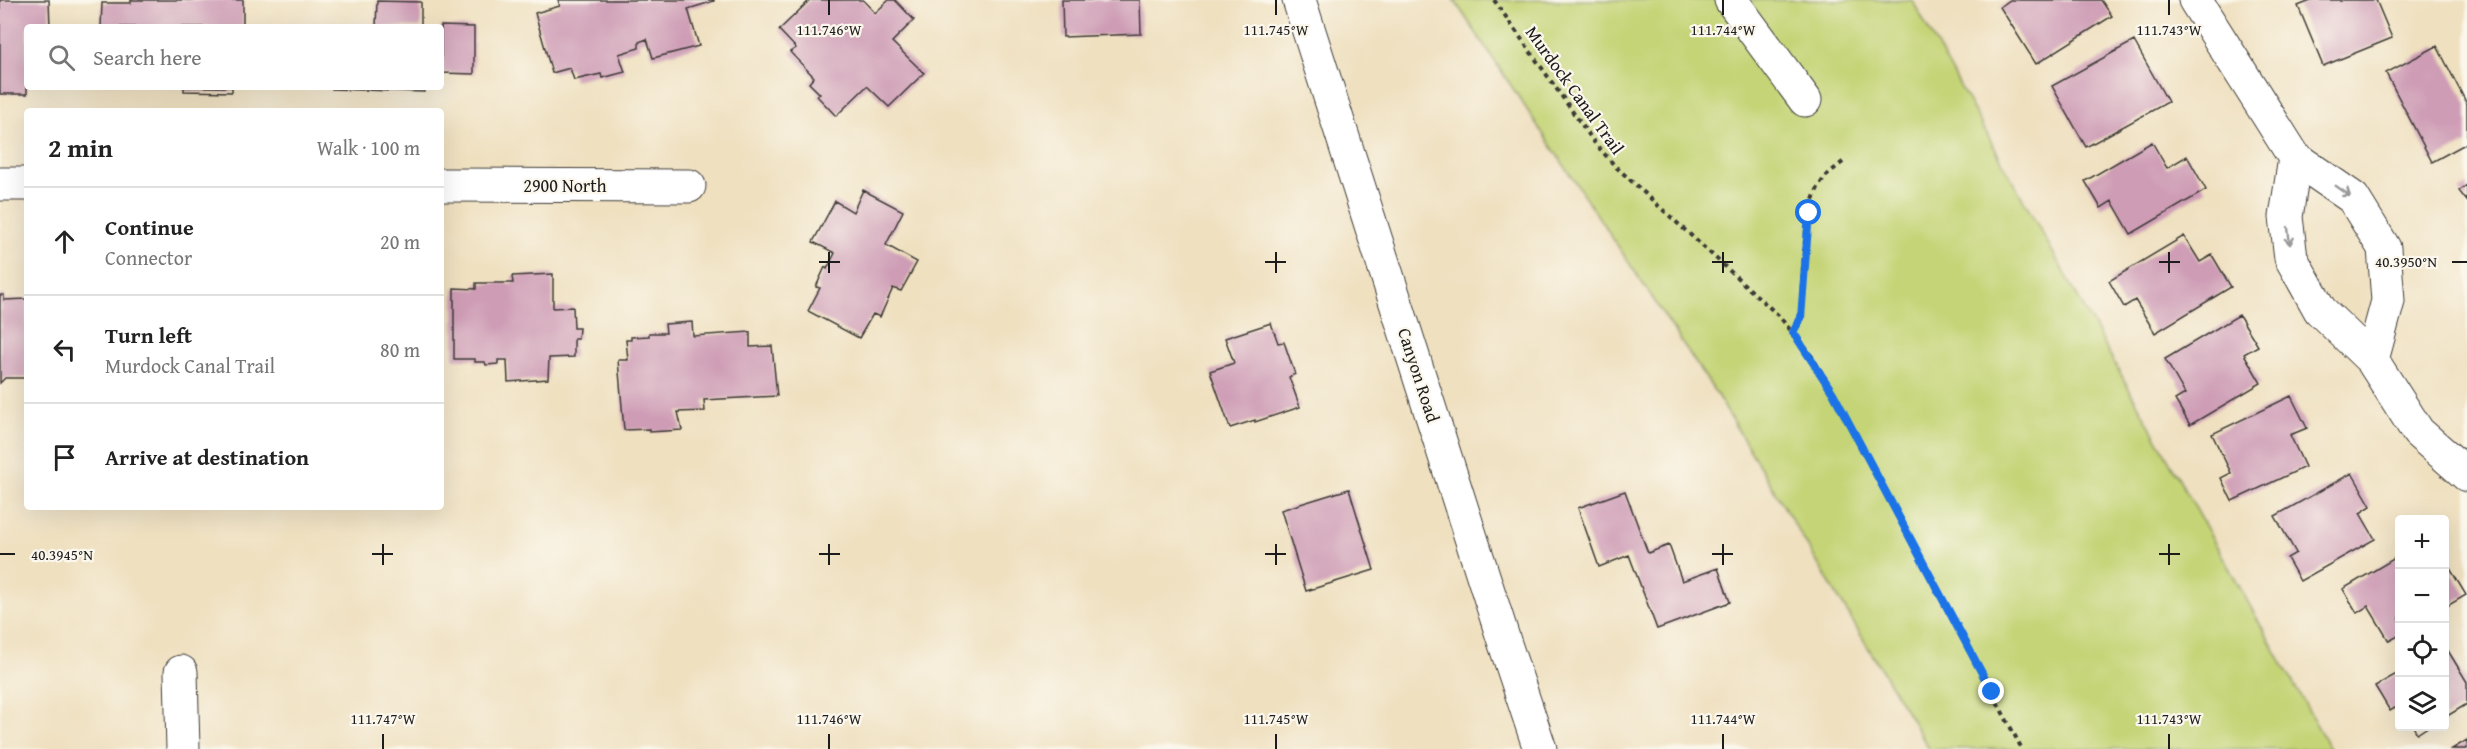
<!DOCTYPE html>
<html lang="en">
<head>
<meta charset="utf-8">
<style>
	:root { --surface:#fff; --page:#f6f6f6; --text:#222; --muted:#767676; --line:#e0e0e0 }
	body { margin:0; font-family:"Gentium Book Plus",serif; background:var(--page); color:var(--text) }
	.controls { position:absolute; right:18px; bottom:18px; display:grid; overflow:hidden; border-radius:6px; box-shadow:0 6px 24px #0002 }
	.controls button { width:54px; height:54px; display:grid; place-items:center; padding:0; border:0; border-bottom:2px solid var(--line); background:var(--surface); color:var(--text); font:30px sans-serif }
	.stop { position:absolute; width:18px; height:18px; margin:-14px; border:4px solid #1a73e8; border-radius:50%; background:#fff }
	.stop.end { background:#1a73e8; border-color:#fff; box-shadow:0 2px 6px #0008 }
	.list { margin:0; padding:0; list-style:none }
	h2 { display:flex; justify-content:space-between; align-items:center; height:78px; margin:0; padding:0 24px; font-size:26px }
	h2 small { font-size:20px; font-weight:400; color:var(--muted) }
	.list li { display:grid; grid-template-columns:39px 1fr auto; gap:18px; align-items:center; box-sizing:border-box; height:108px; padding:0 24px; border-top:2px solid var(--line) }
	.list b { display:block; font-size:22px; white-space:nowrap }
	.list p { margin:0; font-size:20px; white-space:nowrap; color:var(--muted) }
	.list em { font-size:20px; font-style:normal; color:var(--muted) }
	.icon { flex:none; width:33px; height:33px; fill:none; stroke:currentColor; stroke-width:2; stroke-linecap:round; stroke-linejoin:round }
	.map { position:relative; flex:none; width:2467px; height:749px; overflow:hidden }
	.search { position:absolute; background:var(--surface); box-shadow:0 6px 24px #0002; left:24px; top:24px; width:420px; height:66px; display:flex; align-items:center; gap:15px; box-sizing:border-box; padding:0 21px; border-radius:6px; color:var(--muted); font-size:22px }
	.panel { position:absolute; background:var(--surface); box-shadow:0 6px 24px #0002; left:24px; top:108px; width:420px; height:402px; border-radius:6px }
	.map>svg:first-child { display:block }
	.green { fill:#c4d476; stroke:#707849; stroke-width:1.5 }
	.building { fill:#ce9cb5 }
	.lines { fill:none; stroke-linecap:round; stroke-linejoin:round }
	.minor-casing { stroke:#3c3935; stroke-width:35 }
	.major-casing { stroke:#3c3935; stroke-width:35 }
	.path { stroke:#3c3935; stroke-width:4; stroke-dasharray:4.5 4.5; stroke-linecap:butt }
	.minor { stroke:#fff; stroke-width:33 }
	.major { stroke:#fff; stroke-width:33 }
	.oneway { stroke:#999 }
	.route { stroke:#1a73e8; stroke-width:8 }
	.ticks { fill:none; stroke:#1c1c1c; stroke-width:2 }
	.labels { text-anchor:middle; dominant-baseline:central; stroke-width:4.5; stroke-linejoin:round; paint-order:stroke }
	.street-label { font-size:18px; fill:#1c1c1c; stroke:#fbf7ec }
	.ticks-label { font-size:15px; text-anchor:middle; fill:#1c1c1c; stroke:#fbf7ec; stroke-width:4.5; stroke-linejoin:round; paint-order:stroke }
</style>
</head>
<body>
<div class="map">
<svg width="2467" height="749" viewBox="0 0 2467 749">
	<rect width="100%" height="100%" fill="#fbf7ec"/>
	<filter id="ink" filterUnits="userSpaceOnUse"><feTurbulence type="fractalNoise" baseFrequency=".0167" numOctaves="2"/><feDisplacementMap in="SourceGraphic" scale="12" xChannelSelector="R" yChannelSelector="G"/><feConvolveMatrix kernelMatrix="1 2 1 2 8 2 1 2 1" color-interpolation-filters="sRGB"/></filter>
	<filter id="wash" filterUnits="userSpaceOnUse"><feTurbulence type="fractalNoise" baseFrequency=".008" numOctaves="4" result="noise"/><feDisplacementMap in="SourceGraphic" scale="24" xChannelSelector="R" yChannelSelector="G"/><feGaussianBlur stdDeviation="1.35" result="paint"/><feColorMatrix in="noise" values="0 0 0 0 0 0 0 0 0 0 0 0 0 0 0 0 0 1.4 0 .05"/><feComposite in="paint" operator="in"/></filter>
	<g filter="url(#wash)">
		<rect width="100%" height="100%" fill="#efe0c0"/>
		<!-- green -->
		<path class="green" d="M1454,0H1912L2330,749H1929L1717,395Z"/>
		<g id="blocks">
			<!-- building -->
			<path class="building" d="M0,0H49L50,27H27V94H0Z
				M131,0H243V27H101L102,3H131Z
				M558,0H714V1L688,9L699,46L653,58L647,39L639,42V48L619,54L625,72L602,78L601,74L574,80L570,68L552,73L535,13L560,6Z
				M810,0H863L875,13L889,0H895L914,20L892,42L924,73L889,107L867,86L836,116L817,96L820,94L809,83L814,77L790,52L796,48L779,30Z
				M1062,0H1140L1141,34L1063,37Z
				M2010,0H2101L2112,16L2036,64L2000,7Z
				M2313,0H2376L2392,38L2323,66L2298,6Z
				M377,1L421,2V27H376Z
				M441,26L474,27V74L441,73Z
				M2134,41L2168,102L2086,147L2052,86Z
				M2437,46L2467,104V143L2432,162L2386,73Z
				M184,87H232V92L184,91Z
				M332,87H424V92L332,89Z
				M2152,142L2167,168L2187,156L2206,190L2131,234L2112,201L2101,208L2085,181Z
				M2467,185V201L2459,191Z
				M863,190L903,211L886,245L917,262L901,291L893,288L880,317L873,314L859,338L808,311L820,288L816,287L825,267L827,269L835,253L813,242L835,201L853,212Z
				M2184,236L2200,262L2212,255L2231,287L2155,333L2135,300L2124,307L2109,281Z
				M553,274V308L573,307L574,328H579L578,339H574V357L549,358L548,379L508,382L507,360H498V364L486,365L485,362H475V359H454V288L476,289V283H513L512,276Z
				M0,295H4V300L27,299V378H5L0,383Z
				M2239,315L2258,346L2244,354L2261,383L2190,425L2175,400L2185,394L2165,359Z
				M692,322L693,336L750,332V347L772,346L777,396L704,400L705,411L678,412L682,430L649,432V429L624,430L618,360H628L626,340H631V337L649,336V333H666L665,324Z
				M1271,323L1278,343L1284,342L1295,374L1289,377L1300,407L1255,422V420L1230,428L1210,371L1234,363L1225,338Z
				M2291,396L2307,428L2290,435L2305,467L2232,501L2221,478L2231,473L2212,434Z
				M2352,473L2371,506L2360,513L2375,539L2300,581L2287,558L2296,553L2275,516Z
				M1349,489L1374,570L1306,591L1281,510Z
				M1625,491L1648,553L1669,545L1682,581L1718,568L1730,602L1657,629L1629,555L1599,567L1578,508Z
				M2400,555V635L2389,641L2368,606L2357,613L2343,589Z
				M2446,562L2466,595L2444,608V563Z
				M2444,644L2467,682V704L2444,718Z
				M2400,672V705L2390,711L2375,686Z
				M2413,726H2429L2417,734Z
				M2467,740V749H2452Z"/>
		</g>
	</g>
	<g filter="url(#ink)">
		<use href="#blocks" fill-opacity="0" stroke="#3c3935" stroke-width="1.5"/>
		<g class="lines">
			<defs>
				<path id="minor" d="M1731,0L1805,100
					M2195,0L2295,158L2353,198L2384,248L2388,301L2372,360
					M2295,158L2286,217L2291,258L2320,310L2372,360L2418,432L2467,475
					M0,184H27
					M441,185L689,186
					M181,672L183,749"/>
				<path id="major" d="M1299,0L1505,644L1540,749"/>
			</defs>
			<!-- minor casing -->
			<use href="#minor" class="minor-casing"/>
			<!-- major casing -->
			<use href="#major" class="major-casing"/>
			<!-- path -->
			<path class="path" d="M1494,0L1594,142L1615,166L1779,316L1812,357L1833,393L2022,749
				M1793,332L1801,318C1804,282 1802,219 1818,188C1824,176 1834,169 1844,161"/>
			<!-- minor -->
			<use href="#minor" class="minor"/>
			<!-- major -->
			<use href="#major" class="major"/>
		</g>
		<!-- one-way arrows -->
		<defs><path id="oneway-shaft" d="M-6 0H5M1.5-3L5.5 0L1.5 3" fill="none" stroke-width="1.6" stroke-linecap="round" stroke-linejoin="round" transform="scale(1.5)"/></defs>
		<g class="oneway">
			<use href="#oneway-shaft" transform="translate(2343 191) rotate(35)"/>
			<use href="#oneway-shaft" transform="translate(2289 236) rotate(83)"/>
		</g>
	</g>
	<g class="lines" filter="url(#ink)">
		<!-- route -->
		<path class="route" d="M1809,213L1801,318L1793,332L1833,393L1992,692"/>
	</g>
	<!-- ticks -->
	<path class="ticks" d="M829,0V15M1276,0V15M1723,0V15M2169,0V15M829,252V273M1276,252V273M1723,252V273M2169,252V273M819,262H840M1265,262H1286M1712,262H1733M2159,262H2180M2452,262H2467M383,544V565M829,544V565M1276,544V565M1723,544V565M2169,544V565M0,554H15M372,554H393M819,554H840M1265,554H1286M1712,554H1733M2159,554H2180M383,734V749M829,734V749M1276,734V749M1723,734V749M2169,734V749"/>
	<g class="labels">
		<!-- street labels -->
		<g class="street-label">
			<text transform="translate(1575 90) rotate(54)">Murdock Canal Trail</text>
			<text x="565" y="185">2900 North</text>
			<text transform="translate(1419 375) rotate(72)">Canyon Road</text>
		</g>
	</g>
	<g class="ticks-label">
		<text x="829" y="35">111.746°W</text>
		<text x="1276" y="35">111.745°W</text>
		<text x="1723" y="35">111.744°W</text>
		<text x="2169" y="35">111.743°W</text>
		<text x="2406" y="267">40.3950°N</text>
		<text x="62" y="560">40.3945°N</text>
		<text x="383" y="724">111.747°W</text>
		<text x="829" y="724">111.746°W</text>
		<text x="1276" y="724">111.745°W</text>
		<text x="1723" y="724">111.744°W</text>
		<text x="2169" y="724">111.743°W</text>
	</g>
</svg>
<div class="controls">
<button>+</button>
<button>−</button>
<button><svg class="icon" aria-label="locate" viewBox="0 0 24 24"><circle cx="12" cy="12" r="6"/><path d="M12 2v4M12 18v4M2 12h4M18 12h4"/></svg></button>
<button><svg class="icon" aria-label="layers" viewBox="0 0 24 24"><path d="M12 4l9 5-9 5-9-5zM3 14l9 5 9-5"/></svg></button>
</div>
<div class="stop" style="left:1809px;top:213px"></div>
<div class="stop end" style="left:1992px;top:692px"></div>
<div class="search"><svg class="icon" aria-label="search" viewBox="0 0 24 24"><circle cx="10" cy="10" r="6"/><path d="M15 15l6 6"/></svg>Search here</div>
<section class="panel">
<h2>2 min<small>Walk · 100 m</small></h2>
<ul class="list">
<li><svg class="icon" aria-label="ahead" viewBox="0 0 24 24"><path d="M12 20V5M6 11l6-6 6 6"/></svg><div><b>Continue</b><p>Connector</p></div><em>20 m</em></li>
<li><svg class="icon" aria-label="left" viewBox="0 0 24 24"><path d="M17 20v-9H6M10 6l-5 5 5 5"/></svg><div><b>Turn left</b><p>Murdock Canal Trail</p></div><em>80 m</em></li>
<li><svg class="icon" aria-label="arrive" viewBox="0 0 24 24"><path d="M6 21V4h12l-3 4 3 4H6"/></svg><div><b>Arrive at destination</b></div></li>
</ul>
</section>
</div>
</body>
</html>
